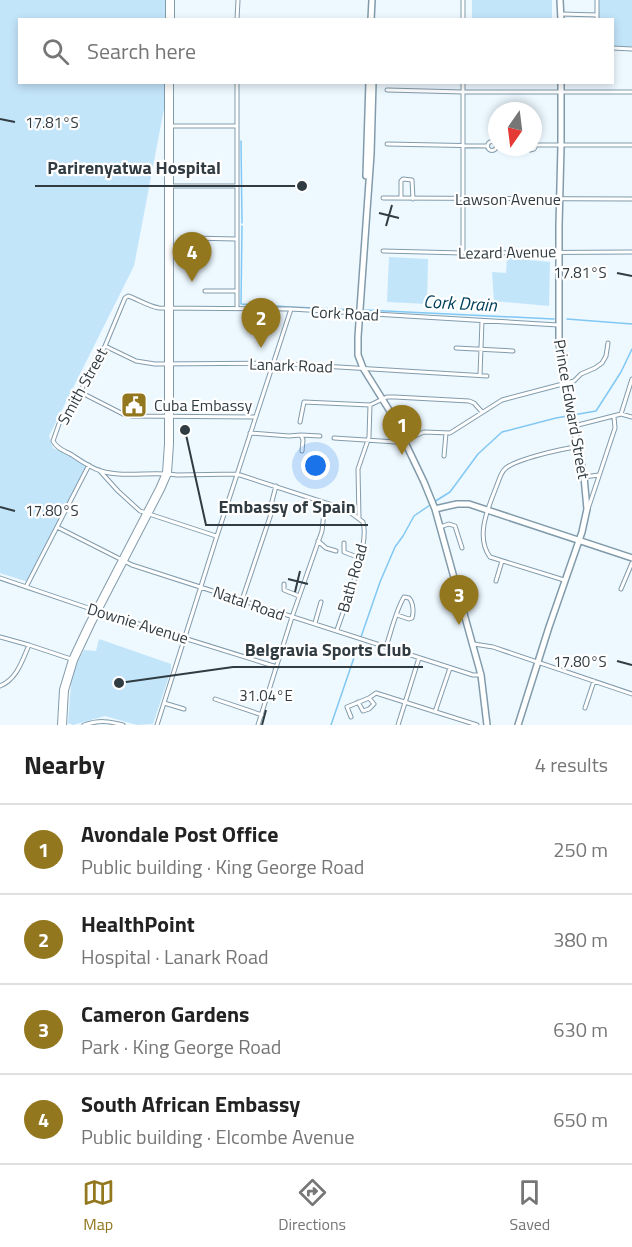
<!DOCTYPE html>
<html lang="en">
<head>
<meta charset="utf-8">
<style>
	:root { --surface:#fff; --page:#f6f6f6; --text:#222; --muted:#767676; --line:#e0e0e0; --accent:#93771e }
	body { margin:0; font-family:"Titillium Web",sans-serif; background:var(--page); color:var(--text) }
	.compass { position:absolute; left:488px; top:102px; width:54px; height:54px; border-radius:50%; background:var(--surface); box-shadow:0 3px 9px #0003; rotate:194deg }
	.you { position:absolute; left:316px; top:466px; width:21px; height:21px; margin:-15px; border:4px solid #fff; border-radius:50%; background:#1a73e8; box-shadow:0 0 0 9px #1a73e833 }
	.badge { display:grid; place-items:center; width:39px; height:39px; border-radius:50%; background:var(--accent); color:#fff; font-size:20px; font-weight:700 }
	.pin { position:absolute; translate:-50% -50px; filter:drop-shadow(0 2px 3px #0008) }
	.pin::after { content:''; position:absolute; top:32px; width:21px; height:18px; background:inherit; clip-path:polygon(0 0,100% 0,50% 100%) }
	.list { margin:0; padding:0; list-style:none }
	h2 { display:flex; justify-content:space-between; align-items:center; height:78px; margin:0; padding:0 24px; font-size:26px }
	h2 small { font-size:20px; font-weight:400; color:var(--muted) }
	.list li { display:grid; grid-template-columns:39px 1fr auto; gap:18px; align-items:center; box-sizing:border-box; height:90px; padding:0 24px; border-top:2px solid var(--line) }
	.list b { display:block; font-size:22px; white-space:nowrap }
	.list p { margin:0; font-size:20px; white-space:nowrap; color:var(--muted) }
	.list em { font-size:20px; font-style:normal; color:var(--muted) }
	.icon { flex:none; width:33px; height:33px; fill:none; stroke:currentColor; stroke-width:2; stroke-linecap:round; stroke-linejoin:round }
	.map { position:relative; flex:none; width:632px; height:725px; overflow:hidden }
	.search { position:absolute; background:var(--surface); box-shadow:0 3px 9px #0003; left:18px; right:18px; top:18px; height:66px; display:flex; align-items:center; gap:15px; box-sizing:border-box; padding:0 21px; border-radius:0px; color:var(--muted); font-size:22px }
	.sheet { height:438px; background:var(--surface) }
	nav { display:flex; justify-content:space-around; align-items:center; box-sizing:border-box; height:84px; border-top:2px solid var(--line); background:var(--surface); font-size:16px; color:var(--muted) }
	nav a { display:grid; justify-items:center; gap:3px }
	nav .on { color:var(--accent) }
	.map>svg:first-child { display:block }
	.green { fill:#c3e5fa }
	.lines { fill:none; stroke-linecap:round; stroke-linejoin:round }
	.stream { stroke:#80c8f3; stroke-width:1.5 }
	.street-casing { stroke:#829bab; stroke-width:5 }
	.secondary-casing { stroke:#829bab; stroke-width:8 }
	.highway-casing { stroke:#829bab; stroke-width:10 }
	.street { stroke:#fff; stroke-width:3 }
	.secondary { stroke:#fff; stroke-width:5 }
	.highway { stroke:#fff; stroke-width:8 }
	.ticks { fill:none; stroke:#313c42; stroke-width:2 }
	.labels { text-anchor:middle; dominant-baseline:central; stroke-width:4.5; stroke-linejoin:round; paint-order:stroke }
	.street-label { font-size:16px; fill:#313c42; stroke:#fff }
	.poi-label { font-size:16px; fill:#313c42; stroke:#fff; text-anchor:start }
	.water-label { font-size:18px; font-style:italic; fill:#00405c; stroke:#fff }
	.ticks-label { font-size:15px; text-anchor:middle; fill:#313c42; stroke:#fff; stroke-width:4.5; stroke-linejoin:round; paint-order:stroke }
	.leader { fill:none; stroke:#313c42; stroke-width:2 }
	.callout-dot { fill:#313c42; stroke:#fff; stroke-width:2 }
	.callout-label { font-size:18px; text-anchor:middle; font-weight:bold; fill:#313c42; stroke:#fff; stroke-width:4.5; stroke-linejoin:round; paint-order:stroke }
</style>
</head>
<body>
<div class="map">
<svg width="632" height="725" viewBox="0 0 632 725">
	<rect width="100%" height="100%" fill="#edf8ff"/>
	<!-- green -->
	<path class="green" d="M0,0H166V19L20,20V82L166,83L167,93L134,266L49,436L53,448L87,464L28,582L0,573Z
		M472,0H552V19H472Z
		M597,0H632V48H613L612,20H596Z
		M389,257L428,259L427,304L387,302Z
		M507,258L550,262L549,306L494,301L492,272L506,273Z
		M99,639L171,664V670L153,724L137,725L105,716L73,725L68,723L72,673L84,650L96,651Z"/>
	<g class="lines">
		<!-- stream -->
		<path class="stream" d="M241,141L242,223
			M242,226L241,304L291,307
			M292,307L356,310
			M365,310L554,319
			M567,319L632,324
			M434,502L450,492L478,454L502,432L556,418L596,411L621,372L632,349
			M361,637L380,582L395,547L403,536L414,516L430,505
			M331,725L359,643"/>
		<defs>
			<path id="street" d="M463,0V20
				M561,14L597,15
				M237,20L238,0
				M597,20V0
				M612,48L632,49
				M237,82V308
				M387,90L463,92H632
				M170,126H236
				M487.5 146a4.5 4.5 0 1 1 9 0a4.5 4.5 0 1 1-9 0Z
				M387,144L487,146
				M536,145H632
				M527,147L530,150L534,149L536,145L533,141
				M170,186H237
				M383,198L632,199
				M401,198V181L403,179L412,180L413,199
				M191,238L236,239
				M383,251L463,253L632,252
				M463,253V82
				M205,291H237
				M105,346L136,361L155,364L273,363L487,376
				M456,348L513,351
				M480,375L482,321
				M80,392L123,414L132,416L256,417
				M621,414L632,379
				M621,414L632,417
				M300,422L304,402L370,405L387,397H395L469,401L474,403L482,412
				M574,426L621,414
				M250,433L289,436L301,435L303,440L302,451
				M301,435L320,436
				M334,438L396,442
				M405,440L424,432L450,433L502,400L574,381L581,374L595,368L602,363L606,356L608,343
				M444,456L446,433
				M99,470L118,491L140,511L216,536
				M584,477L599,475
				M271,505L276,486
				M588,509L615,428L614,417
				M359,518L358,469L369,437L370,405
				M57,527L132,565L473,675H481
				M440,527L449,524L455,526L462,548
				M318,541L326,548L336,551
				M344,543V552L360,558
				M0,578L97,611L277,667
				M564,580L490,557C473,534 492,500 500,477C502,473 502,471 506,468C517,459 561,449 576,447
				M496,581L502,561
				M284,584V590L299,596
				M26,587L89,465
				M621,589L632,563
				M242,600L273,508
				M315,623L321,602
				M337,630C345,605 370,546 363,522L351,513L332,505L237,474L177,475C152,471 125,478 101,471C91,468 81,461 72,455C65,451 57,449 53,441L60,421L80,392L105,346L125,298L128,296C138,299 147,306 159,308L291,309L558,325
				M0,637L29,645L71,659
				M474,644L493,647L632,694
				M386,647C391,632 396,610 404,597L409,598C413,602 414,612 412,618L409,619L397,615
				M0,686C17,679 22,661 29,645
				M215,699L262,715
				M358,702L363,711L369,709L374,704L369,698
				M164,703L184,709
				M585,708L594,681
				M435,712L450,668
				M351,717L347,707L369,698L376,693L477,725
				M84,725C99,720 109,721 123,725
				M157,725L215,542L291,309
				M258,725L292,617L322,531L325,503
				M398,725L419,658"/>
			<path id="secondary" d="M560,0L561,20
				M371,20L372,0
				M373,82L371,154L358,337V355L363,368L391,413L424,482L435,509L481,675L487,725
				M366,176L369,82
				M435,509L457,504H469L632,558
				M518,725L549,627L582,532L587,509L584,477L561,364L559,341V225L561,146V82"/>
			<path id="highway" d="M170,20V0
				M62,725L64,690L73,660L90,624L160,489L167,473L169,444V82"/>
		</defs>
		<!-- street casing -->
		<use href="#street" class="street-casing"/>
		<!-- secondary casing -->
		<use href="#secondary" class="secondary-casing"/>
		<!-- highway casing -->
		<use href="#highway" class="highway-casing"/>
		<!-- street -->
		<use href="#street" class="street"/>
		<!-- secondary -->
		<use href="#secondary" class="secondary"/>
		<!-- highway -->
		<use href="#highway" class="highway"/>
	</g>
	<!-- ticks -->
	<path class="ticks" d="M0,119L15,122M379,213L399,218M386,226L392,205M617,273L632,276M0,507L15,511M288,579L308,584M295,592L300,571M617,661L632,665M262,725L266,710"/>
	<!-- icons -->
	<defs>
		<symbol id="civic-square" viewBox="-11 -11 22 22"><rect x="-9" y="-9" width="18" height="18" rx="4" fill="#93771e" stroke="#fff"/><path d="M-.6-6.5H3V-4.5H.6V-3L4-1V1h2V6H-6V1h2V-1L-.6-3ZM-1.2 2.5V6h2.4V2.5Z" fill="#fff"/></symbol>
	</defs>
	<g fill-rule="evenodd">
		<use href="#civic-square" x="119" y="390" width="30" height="30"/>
	</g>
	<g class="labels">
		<!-- street labels -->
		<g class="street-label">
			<text x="508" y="199">Lawson Avenue</text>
			<text transform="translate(507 252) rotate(-1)">Lezard Avenue</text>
			<text transform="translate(345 313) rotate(3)">Cork Road</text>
			<text transform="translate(291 365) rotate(2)">Lanark Road</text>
			<text transform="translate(82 386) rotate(-61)">Smith Street</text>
			<text transform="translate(572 409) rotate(80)">Prince Edward Street</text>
			<text transform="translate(352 578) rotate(-74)">Bath Road</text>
			<text transform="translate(249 603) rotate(19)">Natal Road</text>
			<text transform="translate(138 623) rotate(17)">Downie Avenue</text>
		</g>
		<!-- poi labels -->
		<g class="poi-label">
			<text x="154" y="405">Cuba Embassy</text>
		</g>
		<!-- water labels -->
		<g class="water-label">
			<text transform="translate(460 303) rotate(3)">Cork Drain</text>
		</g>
	</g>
	<g class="ticks-label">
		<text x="52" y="128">17.81°S</text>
		<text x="580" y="278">17.81°S</text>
		<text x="52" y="516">17.80°S</text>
		<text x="580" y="667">17.80°S</text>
		<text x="266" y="701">31.04°E</text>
	</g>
	<!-- callouts -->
	<path class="leader" d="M302 186L232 186H35M185 430L206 525H368M119 683L233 667H423"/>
	<g class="callout-dot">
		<circle cx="302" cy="186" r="6"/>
		<circle cx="185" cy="430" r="6"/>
		<circle cx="119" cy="683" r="6"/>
	</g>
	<g class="callout-label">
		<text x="134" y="174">Parirenyatwa Hospital</text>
		<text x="287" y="513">Embassy of Spain</text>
		<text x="328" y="656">Belgravia Sports Club</text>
	</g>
</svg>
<svg class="compass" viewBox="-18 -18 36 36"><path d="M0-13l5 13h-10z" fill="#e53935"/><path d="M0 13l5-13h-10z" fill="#767676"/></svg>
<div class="you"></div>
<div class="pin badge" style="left:402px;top:455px">1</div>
<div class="pin badge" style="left:261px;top:348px">2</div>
<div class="pin badge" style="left:459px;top:625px">3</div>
<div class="pin badge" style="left:192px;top:282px">4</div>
<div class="search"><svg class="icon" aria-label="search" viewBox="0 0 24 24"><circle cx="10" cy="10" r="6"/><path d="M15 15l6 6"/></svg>Search here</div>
</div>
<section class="sheet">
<h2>Nearby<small>4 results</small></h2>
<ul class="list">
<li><span class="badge">1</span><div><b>Avondale Post Office</b><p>Public building · King George Road</p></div><em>250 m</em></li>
<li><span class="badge">2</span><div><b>HealthPoint</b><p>Hospital · Lanark Road</p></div><em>380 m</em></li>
<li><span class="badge">3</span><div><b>Cameron Gardens</b><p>Park · King George Road</p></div><em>630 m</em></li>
<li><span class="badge">4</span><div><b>South African Embassy</b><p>Public building · Elcombe Avenue</p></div><em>650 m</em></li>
</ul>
</section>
<nav>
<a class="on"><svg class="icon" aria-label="map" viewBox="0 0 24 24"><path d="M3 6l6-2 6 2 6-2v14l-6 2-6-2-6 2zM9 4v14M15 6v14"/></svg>Map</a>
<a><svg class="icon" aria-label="directions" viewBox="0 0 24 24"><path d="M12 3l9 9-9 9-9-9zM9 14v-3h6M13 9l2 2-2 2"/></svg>Directions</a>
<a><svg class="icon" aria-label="saved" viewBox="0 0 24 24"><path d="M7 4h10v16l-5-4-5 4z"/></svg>Saved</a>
</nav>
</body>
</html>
